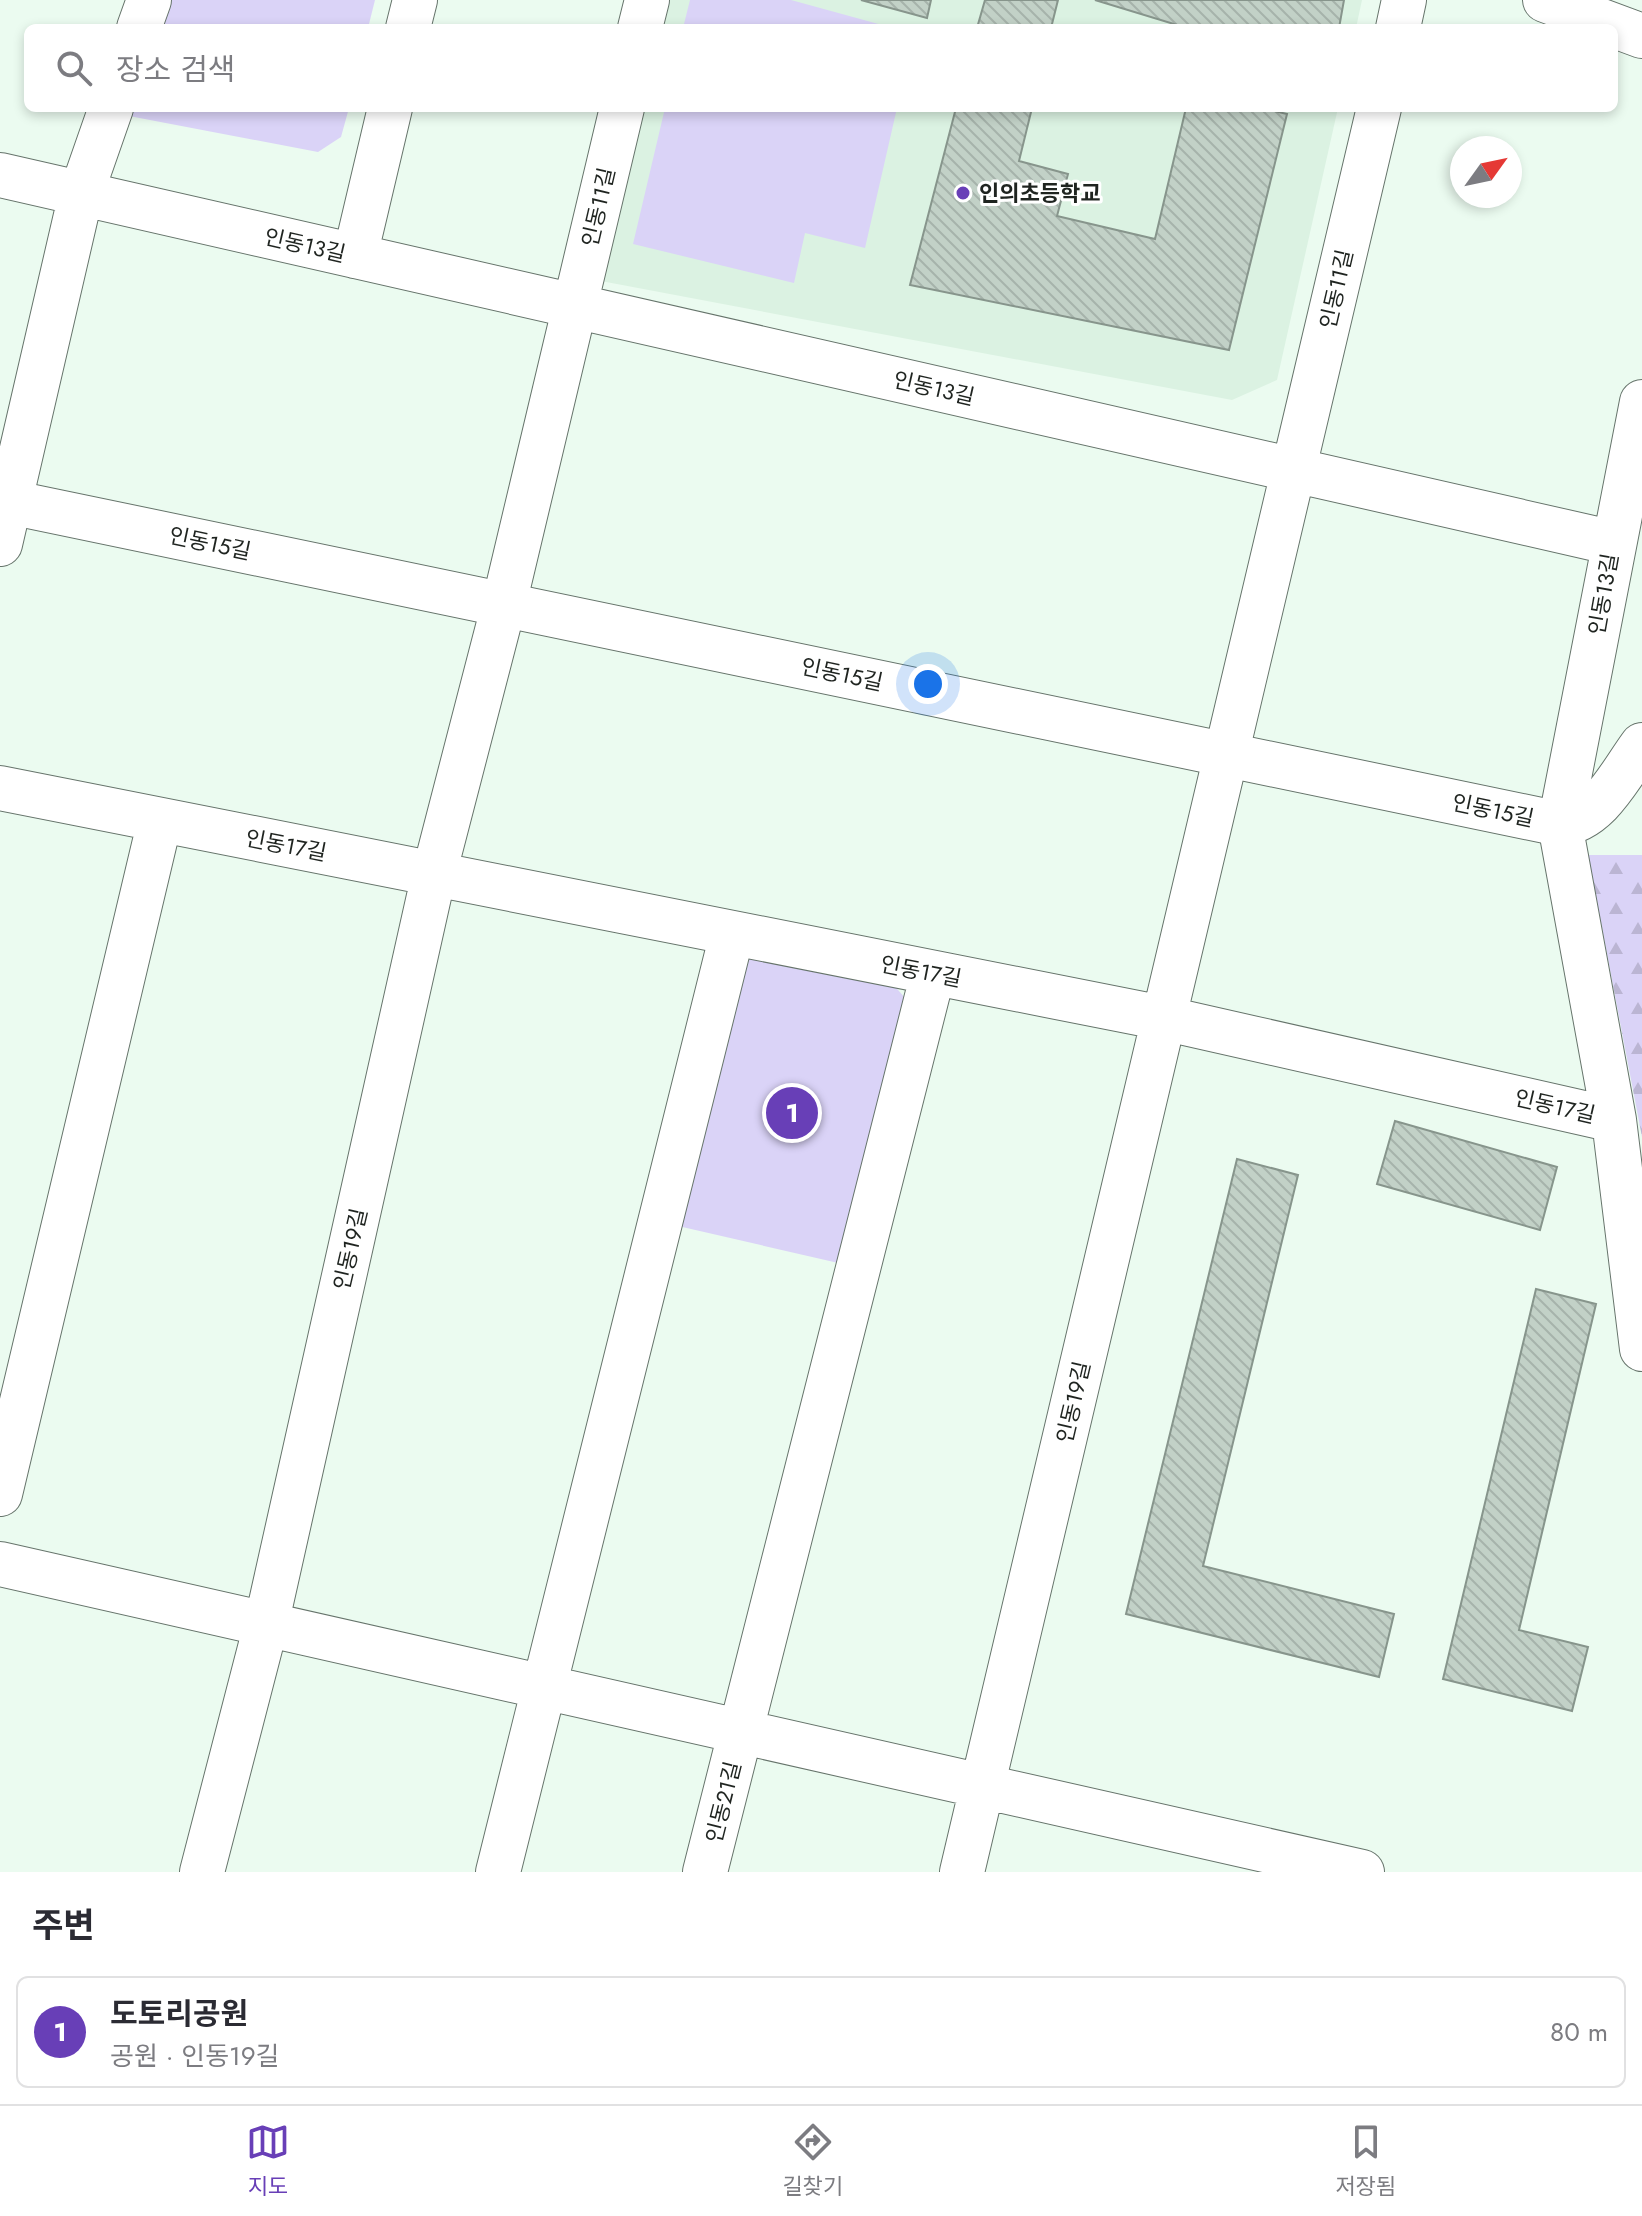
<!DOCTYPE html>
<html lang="ko">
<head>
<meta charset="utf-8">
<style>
	:root { --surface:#fff; --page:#f2f2f3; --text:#2b2b33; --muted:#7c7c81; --line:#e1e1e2; --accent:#683fb7 }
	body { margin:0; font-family:Jost,"Noto Sans KR",sans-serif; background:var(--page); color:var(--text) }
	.compass { position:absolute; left:1450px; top:136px; width:72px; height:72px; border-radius:50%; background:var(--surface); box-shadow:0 4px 12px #0003; rotate:57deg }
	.you { position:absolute; left:928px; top:684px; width:28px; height:28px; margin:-20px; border:6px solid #fff; border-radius:50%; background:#1a73e8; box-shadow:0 0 0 12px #1a73e833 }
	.badge { display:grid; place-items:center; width:52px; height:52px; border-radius:50%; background:var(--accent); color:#fff; font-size:26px; font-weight:700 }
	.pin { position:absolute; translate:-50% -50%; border:4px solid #fff; box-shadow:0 2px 8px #0006 }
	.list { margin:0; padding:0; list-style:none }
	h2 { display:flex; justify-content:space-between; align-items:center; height:104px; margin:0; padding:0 32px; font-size:34px }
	h2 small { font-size:26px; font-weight:400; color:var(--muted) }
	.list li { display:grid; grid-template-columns:52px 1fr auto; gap:24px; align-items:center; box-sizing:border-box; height:112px; margin:0 16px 16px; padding:0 16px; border:2px solid var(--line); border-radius:12px }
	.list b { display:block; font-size:30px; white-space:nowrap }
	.list p { margin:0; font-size:26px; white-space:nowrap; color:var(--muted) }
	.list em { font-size:26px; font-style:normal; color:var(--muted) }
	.icon { flex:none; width:44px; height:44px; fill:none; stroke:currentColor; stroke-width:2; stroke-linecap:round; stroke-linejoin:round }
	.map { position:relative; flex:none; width:1642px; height:1872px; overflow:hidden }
	.search { position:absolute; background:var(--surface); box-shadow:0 4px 12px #0003; left:24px; right:24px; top:24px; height:88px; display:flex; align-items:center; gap:20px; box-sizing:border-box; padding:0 28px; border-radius:12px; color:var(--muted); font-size:30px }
	.sheet { height:232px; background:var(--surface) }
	nav { display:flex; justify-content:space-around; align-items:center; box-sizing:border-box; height:112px; border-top:2px solid var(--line); background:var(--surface); font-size:22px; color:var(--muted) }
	nav a { display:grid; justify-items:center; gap:4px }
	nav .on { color:var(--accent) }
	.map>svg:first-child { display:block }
	.built { fill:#dbf2e2 }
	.forest { fill:url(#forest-firs) }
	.park { fill:#dad3f7 }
	.building { fill:url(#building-back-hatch); stroke:#87958c; stroke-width:2 }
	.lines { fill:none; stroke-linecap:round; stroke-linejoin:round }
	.minor-casing { stroke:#66746b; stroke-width:46 }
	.tertiary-casing { stroke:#66746b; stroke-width:46 }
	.minor { stroke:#fff; stroke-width:44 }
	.tertiary { stroke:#fff; stroke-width:44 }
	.poi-dot { fill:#683fb7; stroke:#fff; stroke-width:3 }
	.labels { text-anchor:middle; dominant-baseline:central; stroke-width:6; stroke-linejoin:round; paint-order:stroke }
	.poi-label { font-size:22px; font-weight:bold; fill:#1f2420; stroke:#fff; text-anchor:start }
	.street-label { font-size:22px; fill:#1f2420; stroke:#fff }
</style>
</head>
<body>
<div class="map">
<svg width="1642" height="1872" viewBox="0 0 1642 1872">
	<defs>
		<pattern id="forest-firs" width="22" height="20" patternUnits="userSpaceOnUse" patternTransform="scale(2)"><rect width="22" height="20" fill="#dad3f7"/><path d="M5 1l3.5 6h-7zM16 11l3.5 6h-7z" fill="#bbb5d3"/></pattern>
		<pattern id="building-back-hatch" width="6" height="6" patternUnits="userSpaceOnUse" patternTransform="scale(2)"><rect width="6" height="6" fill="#c2d1c7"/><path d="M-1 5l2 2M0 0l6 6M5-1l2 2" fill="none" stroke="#a6b3ab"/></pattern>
	</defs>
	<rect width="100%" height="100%" fill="#ebfbf0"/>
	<!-- built -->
	<path class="built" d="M656,0H1362L1356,28H649Z
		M629,108H1338L1277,380L1232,400L585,278Z"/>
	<!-- forest -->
	<path class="forest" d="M1588,855H1642V1137Z"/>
	<!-- park -->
	<path class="park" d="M147,0H375L368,28H137Z
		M690,0H791L893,28H683Z
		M110,108H349L341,137L318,152L129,116Z
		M665,108H897L865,248L805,233L794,283L633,244Z
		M754,944L884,974L906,999L847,1265L678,1226L734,975Z"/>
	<!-- building -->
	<path class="building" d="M861,0H931L927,18Z
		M985,0H1058L1051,28H977Z
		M1095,0H1344L1339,28H1187Z
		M956,108H1032L1019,161L1068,174L1057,216L1155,239L1186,108H1262L1287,114L1229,350L910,285Z
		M1395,1121L1557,1167L1540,1230L1377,1184Z
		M1237,1159L1298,1175L1203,1566L1394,1614L1379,1677L1126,1614Z
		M1536,1289L1596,1304L1519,1630L1588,1647L1572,1711L1443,1679Z"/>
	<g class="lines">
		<defs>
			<path id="minor" d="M1545,0L1642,36
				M139,28L149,0
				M408,28L415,0
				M640,28L647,0
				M1398,28L1404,0
				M0,175L1614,543
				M355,256L390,108
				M0,544L81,194L111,108
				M0,788L1163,1018L1614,1120L1642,1349
				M1614,1120L1560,824L1642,402
				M0,1494L160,820
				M0,1564L1362,1872
				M202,1872L266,1625L434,874L504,604L622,108
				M498,1872L732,934
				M705,1872L933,973
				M962,1872L1379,108"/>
			<path id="tertiary" d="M0,500L1560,824C1599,821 1621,773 1642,745"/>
		</defs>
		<!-- minor casing -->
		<use href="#minor" class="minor-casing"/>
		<!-- tertiary casing -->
		<use href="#tertiary" class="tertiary-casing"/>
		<!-- minor -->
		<use href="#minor" class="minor"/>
		<!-- tertiary -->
		<use href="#tertiary" class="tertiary"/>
	</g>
	<!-- markers -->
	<circle class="poi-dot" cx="963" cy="193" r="8"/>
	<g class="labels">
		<!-- poi labels -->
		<g class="poi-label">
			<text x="979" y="193">인의초등학교</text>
		</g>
		<!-- street labels -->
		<g class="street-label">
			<text transform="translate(598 207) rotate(-77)">인동11길</text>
			<text transform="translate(305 245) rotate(13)">인동13길</text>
			<text transform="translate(1336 289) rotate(-77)">인동11길</text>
			<text transform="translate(934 388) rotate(13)">인동13길</text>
			<text transform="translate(210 543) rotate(12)">인동15길</text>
			<text transform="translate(1603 594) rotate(-80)">인동13길</text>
			<text transform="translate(842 674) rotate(12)">인동15길</text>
			<text transform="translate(1493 810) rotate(12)">인동15길</text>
			<text transform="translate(286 845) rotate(11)">인동17길</text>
			<text transform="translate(921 971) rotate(11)">인동17길</text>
			<text transform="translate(1555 1106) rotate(13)">인동17길</text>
			<text transform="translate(350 1249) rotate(-77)">인동19길</text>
			<text transform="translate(1073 1402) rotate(-77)">인동19길</text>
			<text transform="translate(723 1802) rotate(-76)">인동21길</text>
		</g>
	</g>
</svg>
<svg class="compass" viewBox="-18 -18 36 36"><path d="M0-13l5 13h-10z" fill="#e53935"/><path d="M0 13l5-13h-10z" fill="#7c7c81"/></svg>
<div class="you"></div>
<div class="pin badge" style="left:792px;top:1113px">1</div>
<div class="search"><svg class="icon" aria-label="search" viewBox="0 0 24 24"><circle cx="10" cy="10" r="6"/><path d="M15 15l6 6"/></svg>장소 검색</div>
</div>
<section class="sheet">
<h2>주변<small></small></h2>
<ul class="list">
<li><span class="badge">1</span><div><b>도토리공원</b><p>공원 · 인동19길</p></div><em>80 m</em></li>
</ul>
</section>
<nav>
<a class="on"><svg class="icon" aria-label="map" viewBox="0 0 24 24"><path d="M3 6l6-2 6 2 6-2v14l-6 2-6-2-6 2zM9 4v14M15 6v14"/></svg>지도</a>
<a><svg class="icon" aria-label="directions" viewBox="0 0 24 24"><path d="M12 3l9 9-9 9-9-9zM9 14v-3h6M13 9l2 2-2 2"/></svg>길찾기</a>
<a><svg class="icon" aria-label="saved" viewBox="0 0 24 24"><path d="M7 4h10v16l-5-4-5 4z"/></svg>저장됨</a>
</nav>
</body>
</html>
